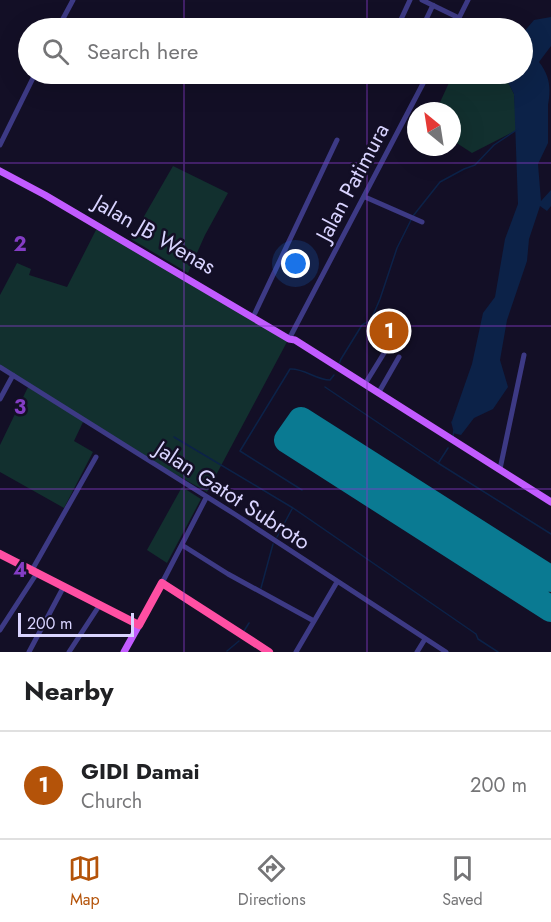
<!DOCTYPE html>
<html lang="en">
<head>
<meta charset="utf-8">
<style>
	:root { --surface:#fff; --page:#f6f6f6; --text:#202124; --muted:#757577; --line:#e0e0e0; --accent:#b45309 }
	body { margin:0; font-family:Jost,sans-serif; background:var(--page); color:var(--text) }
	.compass { position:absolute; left:407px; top:102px; width:54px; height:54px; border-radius:50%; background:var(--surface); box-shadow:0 6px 24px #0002; rotate:330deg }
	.scale { position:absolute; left:18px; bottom:15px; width:116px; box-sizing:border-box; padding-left:6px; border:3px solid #d9d4ff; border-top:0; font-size:16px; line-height:21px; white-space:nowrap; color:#d9d4ff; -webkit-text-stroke:4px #130f26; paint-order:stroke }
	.you { position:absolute; left:296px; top:264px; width:21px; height:21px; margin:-15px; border:4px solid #fff; border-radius:50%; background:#1a73e8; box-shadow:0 0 0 9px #1a73e833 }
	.badge { display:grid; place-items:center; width:39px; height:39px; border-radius:50%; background:var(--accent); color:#fff; font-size:20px; font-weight:700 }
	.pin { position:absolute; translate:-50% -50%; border:3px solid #fff; box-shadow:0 2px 6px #0006 }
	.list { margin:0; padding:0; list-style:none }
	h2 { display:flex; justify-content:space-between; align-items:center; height:78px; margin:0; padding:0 24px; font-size:26px }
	h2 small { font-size:20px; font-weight:400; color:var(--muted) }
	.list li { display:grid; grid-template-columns:39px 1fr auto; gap:18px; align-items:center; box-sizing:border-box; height:108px; padding:0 24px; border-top:2px solid var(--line) }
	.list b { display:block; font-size:22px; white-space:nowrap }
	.list p { margin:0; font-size:20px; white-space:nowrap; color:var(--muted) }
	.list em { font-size:20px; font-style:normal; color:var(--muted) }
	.icon { flex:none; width:33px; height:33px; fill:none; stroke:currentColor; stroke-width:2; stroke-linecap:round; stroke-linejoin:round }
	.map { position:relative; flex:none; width:551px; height:652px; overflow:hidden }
	.search { position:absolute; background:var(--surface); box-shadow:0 6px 24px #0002; left:18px; right:18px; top:18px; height:66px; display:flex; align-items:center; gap:15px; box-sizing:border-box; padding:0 21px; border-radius:33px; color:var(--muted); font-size:22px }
	.sheet { height:186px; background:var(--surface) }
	nav { display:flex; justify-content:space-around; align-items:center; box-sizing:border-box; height:84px; border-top:2px solid var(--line); background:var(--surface); font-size:16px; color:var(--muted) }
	nav a { display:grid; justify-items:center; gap:3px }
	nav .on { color:var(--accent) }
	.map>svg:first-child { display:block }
	.green { fill:#12302f }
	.water { fill:#0c2248 }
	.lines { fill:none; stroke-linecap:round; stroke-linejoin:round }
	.stream { stroke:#0c2248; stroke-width:1.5 }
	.runway { stroke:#0a7a92; stroke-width:26 }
	.minor { stroke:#3d3a85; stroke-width:5 }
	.major { stroke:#c25bff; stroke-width:7 }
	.highway { stroke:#ff4fa3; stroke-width:8 }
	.grid { fill:none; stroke:#843dc5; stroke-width:1.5; stroke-opacity:0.55 }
	.labels { text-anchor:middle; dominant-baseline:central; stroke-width:5; stroke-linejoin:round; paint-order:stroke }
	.street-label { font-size:22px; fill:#d9d4ff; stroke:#130f26 }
	.grid-label { font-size:20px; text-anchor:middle; font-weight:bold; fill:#843dc5; stroke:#130f26; stroke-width:5; stroke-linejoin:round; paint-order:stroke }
</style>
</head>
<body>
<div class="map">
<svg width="551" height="652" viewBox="0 0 551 652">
	<rect width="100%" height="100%" fill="#130f26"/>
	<!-- green -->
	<path class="green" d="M453,74H504L514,94L517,130L472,153L452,140V111H436Z
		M173,166L228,193L205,235L188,273L131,239Z
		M99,229L288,340L207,492L83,422L74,441L93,452L64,508L0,472V445L29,385L0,367V295L17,263L31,269L29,275L67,287L96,230Z
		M182,487L201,499L167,563L147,550Z"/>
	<!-- water -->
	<path class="water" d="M551,17V46L539,62C550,76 551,88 548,105V143L538,164L541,201L551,190V206L547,211L540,206L529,239L527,261L507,320L500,360L508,387L493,409L474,418L461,435L453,433L454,430L452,421L472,364L483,313L495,297L505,239L518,204L514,94L504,74H522L523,33L534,20Z"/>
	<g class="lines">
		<!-- stream -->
		<path class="stream" d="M413,216L440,182L464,169L475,165L494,145L518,129
			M339,364L341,359L362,325L371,320L380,299L397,248L411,220
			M325,387L438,463L551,534
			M452,422L454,430L453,437
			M174,437L293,508L476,634L478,639L498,652
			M439,462L448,448
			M302,490L240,451L290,369C304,368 316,380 330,380L334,375
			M277,537L292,509
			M261,588L273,544
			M244,631L249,623
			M227,651L239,641"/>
		<!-- runway -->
		<path class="runway" d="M551,579L301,420L287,440L551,609"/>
		<!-- minor -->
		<path class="minor" d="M422,0L459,18
			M58,28L73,0
			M397,28L410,0
			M422,28L433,5
			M454,28L468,0
			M0,145L35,74
			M365,197L422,222
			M255,313L337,140
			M289,339L428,74
			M0,367L236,515L446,652
			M365,384L389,345
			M379,392L399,357
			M0,399L13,375
			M500,469L524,355
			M182,545L228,574L314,621
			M32,570L96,457
			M162,583L206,498
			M0,630L37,573
			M29,652L63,588
			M69,652L99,606
			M296,652L337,582
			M417,652L425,639"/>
		<!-- major -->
		<path class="major" d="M0,171L45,195L289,339L295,340L551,502
			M124,652L139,625"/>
		<!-- highway -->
		<path class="highway" d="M0,554L139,625L162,583L269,652"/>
	</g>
	<!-- grid -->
	<path class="grid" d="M184,0V28M367,0V28M184,74V652M367,74V652M0,163H551M0,326H551M0,489H551"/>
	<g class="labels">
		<!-- street labels -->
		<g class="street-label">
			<text transform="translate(352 182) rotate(-62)">Jalan Patimura</text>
			<text transform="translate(155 234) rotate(30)">Jalan JB Wenas</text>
			<text transform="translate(233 495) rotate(33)">Jalan Gatot Subroto</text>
		</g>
	</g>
	<g class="grid-label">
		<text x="20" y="251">2</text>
		<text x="20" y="414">3</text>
		<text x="20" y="577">4</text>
	</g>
</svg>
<svg class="compass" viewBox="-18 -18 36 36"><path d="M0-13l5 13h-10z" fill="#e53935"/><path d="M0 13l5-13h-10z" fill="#757577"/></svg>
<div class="scale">200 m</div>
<div class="you"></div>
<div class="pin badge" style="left:389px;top:331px">1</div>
<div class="search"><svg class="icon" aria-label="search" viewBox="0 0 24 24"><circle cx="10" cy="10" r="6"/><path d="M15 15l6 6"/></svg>Search here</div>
</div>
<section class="sheet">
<h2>Nearby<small></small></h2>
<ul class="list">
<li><span class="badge">1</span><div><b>GIDI Damai</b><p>Church</p></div><em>200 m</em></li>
</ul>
</section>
<nav>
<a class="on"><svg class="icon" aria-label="map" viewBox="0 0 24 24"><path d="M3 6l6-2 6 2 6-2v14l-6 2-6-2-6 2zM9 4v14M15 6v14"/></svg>Map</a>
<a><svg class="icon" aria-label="directions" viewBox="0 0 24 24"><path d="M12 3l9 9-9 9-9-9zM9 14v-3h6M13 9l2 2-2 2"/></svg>Directions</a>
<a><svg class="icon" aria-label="saved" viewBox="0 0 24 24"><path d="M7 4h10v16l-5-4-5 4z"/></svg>Saved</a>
</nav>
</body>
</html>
